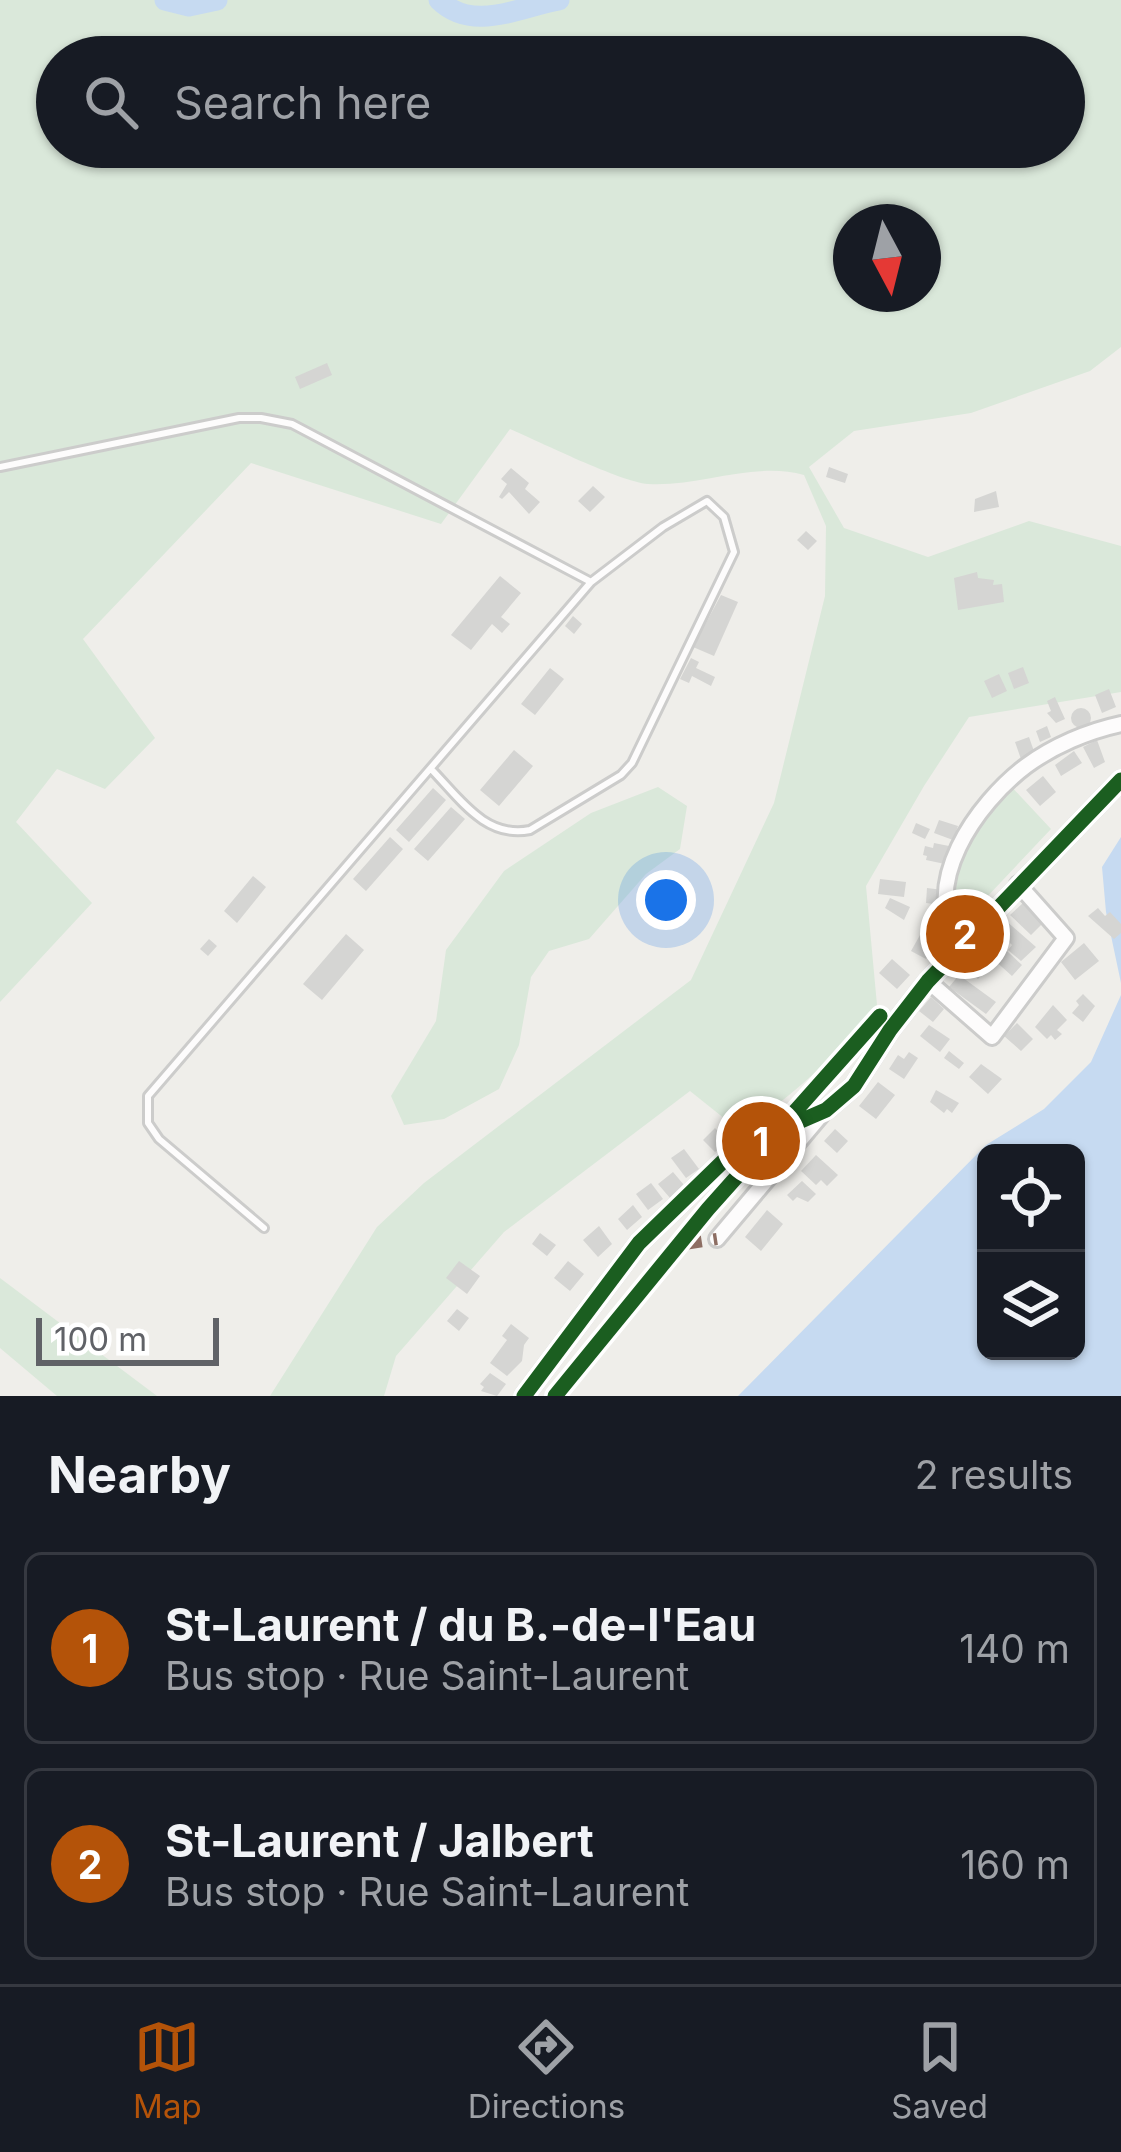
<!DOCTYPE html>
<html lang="en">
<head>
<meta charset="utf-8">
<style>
	:root { --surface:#171b24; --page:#242831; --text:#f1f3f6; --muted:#9ea1a6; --line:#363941; --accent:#b45309 }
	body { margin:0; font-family:Inter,sans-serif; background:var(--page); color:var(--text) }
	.controls { position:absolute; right:36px; bottom:36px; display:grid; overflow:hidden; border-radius:18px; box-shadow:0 3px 9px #0004 }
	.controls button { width:108px; height:108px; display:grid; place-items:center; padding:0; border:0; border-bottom:3px solid var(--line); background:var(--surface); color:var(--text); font:60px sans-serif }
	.compass { position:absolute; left:833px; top:204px; width:108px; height:108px; border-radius:50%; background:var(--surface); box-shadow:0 3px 9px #0004; rotate:173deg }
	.scale { position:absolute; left:36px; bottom:30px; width:183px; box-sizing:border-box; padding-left:12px; border:6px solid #606267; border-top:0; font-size:33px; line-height:42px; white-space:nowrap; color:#606267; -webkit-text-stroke:9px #fff; paint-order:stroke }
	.you { position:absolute; left:666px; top:900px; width:42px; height:42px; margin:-30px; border:9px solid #fff; border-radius:50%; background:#1a73e8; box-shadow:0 0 0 18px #1a73e833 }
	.badge { display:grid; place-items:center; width:78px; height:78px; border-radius:50%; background:var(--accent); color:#fff; font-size:39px; font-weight:700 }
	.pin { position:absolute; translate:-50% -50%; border:6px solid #fff; box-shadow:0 3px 12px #0006 }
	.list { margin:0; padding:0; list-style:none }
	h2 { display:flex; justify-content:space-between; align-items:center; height:156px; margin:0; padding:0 48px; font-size:51px }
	h2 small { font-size:39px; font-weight:400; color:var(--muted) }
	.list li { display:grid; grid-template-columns:78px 1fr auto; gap:36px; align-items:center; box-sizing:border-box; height:192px; margin:0 24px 24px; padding:0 24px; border:3px solid var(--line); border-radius:18px }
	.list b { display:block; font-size:45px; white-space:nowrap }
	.list p { margin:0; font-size:39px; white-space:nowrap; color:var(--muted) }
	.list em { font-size:39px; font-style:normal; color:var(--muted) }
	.icon { flex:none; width:66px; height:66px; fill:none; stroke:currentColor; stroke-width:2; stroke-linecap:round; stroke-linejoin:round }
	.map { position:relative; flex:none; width:1121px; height:1396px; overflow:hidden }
	.search { position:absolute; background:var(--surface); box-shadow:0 3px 9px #0004; left:36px; right:36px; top:36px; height:132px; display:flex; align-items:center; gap:30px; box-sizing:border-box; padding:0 42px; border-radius:66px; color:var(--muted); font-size:45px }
	.sheet { height:588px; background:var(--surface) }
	nav { display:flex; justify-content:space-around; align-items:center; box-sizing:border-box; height:168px; border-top:3px solid var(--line); background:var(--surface); font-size:33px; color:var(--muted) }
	nav a { display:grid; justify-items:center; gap:6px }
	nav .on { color:var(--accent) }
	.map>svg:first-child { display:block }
	.green { fill:#dae8da; fill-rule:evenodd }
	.water { fill:#c6daf1; fill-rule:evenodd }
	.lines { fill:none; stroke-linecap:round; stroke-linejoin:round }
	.river { stroke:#c6daf1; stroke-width:21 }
	.building { fill:#d5d5d3 }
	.service-casing { stroke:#cccccb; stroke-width:12 }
	.minor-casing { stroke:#cccccb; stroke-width:20 }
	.tertiary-casing { stroke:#cccccb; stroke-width:22 }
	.service { stroke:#fdfcfc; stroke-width:6 }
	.minor { stroke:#fdfcfc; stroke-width:14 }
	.tertiary { stroke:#fdfcfc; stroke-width:16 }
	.quiet { stroke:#8d6e63; stroke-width:12; stroke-dasharray:24 12; stroke-linecap:butt }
	.cycleway-casing { stroke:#fff; stroke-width:22 }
	.cycleway { stroke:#1b5e20; stroke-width:15 }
</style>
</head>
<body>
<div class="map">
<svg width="1121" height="1396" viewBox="0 0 1121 1396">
	<rect width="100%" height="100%" fill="#efeeea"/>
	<!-- green -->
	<path class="green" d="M0,0H1121V347L1090,371L971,413L854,431L809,467L844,528L928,557L1029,521L1121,546V692L969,717L924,786L866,886L877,1005C834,1058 797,1093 740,1131L690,1091L504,1232L396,1356L384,1396H270L377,1227L424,1183L691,980L774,803L825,596L826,526L804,475C754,461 700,487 648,484C621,482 540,442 510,429L441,524L251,463L83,639L155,738L105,789L57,769L16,822L92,903L0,1002ZM57,57H1064V147H57ZM851,222H923V294H851Z
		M1007,782L1051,829L952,934L948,924L954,860Z
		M658,787L687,806L680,849L646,874L589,939L549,951L531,977L519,1045L499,1089L444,1119L404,1125L391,1096L436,1021L446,950L504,871L591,813Z
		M0,1278L157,1396H57L0,1348Z"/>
	<!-- water -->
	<path class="water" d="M1121,837V983L1106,912L1102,867Z
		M1121,995V1396H738L986,1145L1044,1109L1091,1062ZM986,1153H1076V1351H986Z"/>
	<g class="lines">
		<!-- river -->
		<path class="river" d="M165,0L189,6L217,0
			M439,0C473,33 519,7 559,0"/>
	</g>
	<!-- building -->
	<path class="building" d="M327,363L332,375L300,389L295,377Z
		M829,467L848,474L845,483L826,477Z
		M511,468L529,483L525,489L540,502L529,514L509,492L502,499L499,497L507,484L501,479Z
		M593,486L605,497L590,512L578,501Z
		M996,491L999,507L974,512L975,499Z
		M806,531L817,541L808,550L797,540Z
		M977,572L978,578L994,580L993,585L1002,584L1004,602L958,610L954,578Z
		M500,576L521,593L501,617L510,624L502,633L492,624L471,650L451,635Z
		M721,595L738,602L714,656L693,647Z
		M573,616L582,624L574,634L565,626Z
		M691,658L699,662L696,668L715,677L711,686L692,676L689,683L680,679Z
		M1023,667L1029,683L1014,689L1008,673Z
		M550,668L564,679L535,715L521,704Z
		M999,674L1007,691L992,698L984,681Z
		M1109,689L1116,707L1102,713L1095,695Z
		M1055,697L1065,719L1056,723L1047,713L1051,711L1047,701Z
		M1071 718a10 10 0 1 1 20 0a10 10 0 1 1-20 0Z
		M1047,726L1051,737L1040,742L1036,731Z
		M1029,737L1036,757L1022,762L1015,742Z
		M1097,740L1105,762L1094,768L1083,747Z
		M514,750L533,766L499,806L480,790Z
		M1074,751L1082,763L1061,776L1055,765Z
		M1043,776L1056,792L1040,806L1026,790Z
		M433,788L446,800L409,842L396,830Z
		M451,807L465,819L428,861L414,849Z
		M939,820L958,826L953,840L934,833Z
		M916,823L930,829L925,839L912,833Z
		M390,837L403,849L366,891L353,879Z
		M934,843L949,846L945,864L926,860L927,856L923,855L925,846L933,848Z
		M253,876L266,887L237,923L224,911Z
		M880,879L906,882L904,897L878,894Z
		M927,888L943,890L942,905L926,903Z
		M890,898L910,907L904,920L885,908Z
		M1025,901L1046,920L1031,935L1010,915Z
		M1098,908L1105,916L1110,912L1121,924V933L1114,939L1088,916Z
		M1005,920L1036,947L1021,961L1008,950L1012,945L1009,942L1006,946L992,935Z
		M928,921L943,930L926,959L911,951Z
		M346,934L364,950L322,1000L303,984Z
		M993,938L1022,965L1012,976L982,949Z
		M209,939L217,946L208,956L200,949Z
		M1084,943L1099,961L1075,980L1061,962Z
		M975,953L990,966L978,979L963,966Z
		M892,959L910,975L897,989L879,973Z
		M959,975L996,1002L986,1014L949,987Z
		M1083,994L1095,1006L1083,1022L1072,1013L1079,1005L1076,1001Z
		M931,997L944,1009L933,1022L919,1011Z
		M1053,1005L1067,1020L1057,1030L1062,1034L1055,1040L1051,1035L1047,1039L1035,1027Z
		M1017,1023L1033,1039L1021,1051L1004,1036Z
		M929,1025L950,1039L940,1052L920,1036Z
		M949,1051L964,1063L959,1069L944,1058Z
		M909,1052L918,1058L904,1079L889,1069L898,1055L904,1059Z
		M981,1064L1002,1079L988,1094L969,1077Z
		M878,1082L895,1095L876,1119L859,1106Z
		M936,1090L959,1103L952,1113L947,1109L944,1113L930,1102Z
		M715,1128L727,1141L715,1152L703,1140Z
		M835,1129L848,1141L837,1153L824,1141Z
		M684,1149L699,1169L686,1178L671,1158Z
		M816,1155L838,1175L827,1186L821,1180L816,1185L801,1171Z
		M673,1172L684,1185L670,1198L658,1184Z
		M802,1181L816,1194L808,1202L797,1197L793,1201L787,1195Z
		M651,1183L663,1199L648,1210L636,1194Z
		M633,1205L642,1217L627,1230L618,1219Z
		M767,1210L783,1224L761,1251L745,1237Z
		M599,1226L612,1244L598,1257L583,1240Z
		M540,1233L556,1245L547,1256L532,1244Z
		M459,1261L480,1276L467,1294L446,1278Z
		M568,1261L584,1274L570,1291L554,1278Z
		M457,1309L469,1318L459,1331L447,1321Z
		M511,1324L529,1338L524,1345L522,1361L507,1376L490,1363L507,1340L502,1336Z
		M490,1373L506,1384L497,1396L481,1391L484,1387L480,1384Z"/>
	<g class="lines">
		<defs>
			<path id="service" d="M0,467L239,418H261L292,424L591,582
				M264,1228L159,1139L148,1123V1096L591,582L663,527L707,501L724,517L734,552L632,763L621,775L530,830C486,839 460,799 432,770"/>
			<path id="minor" d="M961,945C917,886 977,803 1026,766C1053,746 1088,731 1121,724
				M928,981L992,1037L1066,938L1018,884
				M717,1239L823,1113"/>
			<path id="tertiary" d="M524,1396L639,1243L741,1144L762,1131L796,1123L826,1110L854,1086L890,1030L928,981L1121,780"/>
		</defs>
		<!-- service casing -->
		<use href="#service" class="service-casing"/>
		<!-- minor casing -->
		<use href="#minor" class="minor-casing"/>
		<!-- tertiary casing -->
		<use href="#tertiary" class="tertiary-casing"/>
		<!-- service -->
		<use href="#service" class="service"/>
		<!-- minor -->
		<use href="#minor" class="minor"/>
		<!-- tertiary -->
		<use href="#tertiary" class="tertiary"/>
		<!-- quiet -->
		<path class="quiet" d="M678,1245L717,1239"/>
		<defs>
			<path id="cycleway" d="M524,1396L639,1243L741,1144L762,1131L796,1123L826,1110L854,1086L890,1030L928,981L1121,780
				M555,1396L708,1209L880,1016"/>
		</defs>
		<!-- cycleway casing -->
		<use href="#cycleway" class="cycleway-casing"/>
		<!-- cycleway -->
		<use href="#cycleway" class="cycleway"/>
	</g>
</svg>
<div class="controls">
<button><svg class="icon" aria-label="locate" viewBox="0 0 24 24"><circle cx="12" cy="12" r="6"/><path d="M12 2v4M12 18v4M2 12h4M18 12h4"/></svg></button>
<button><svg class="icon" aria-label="layers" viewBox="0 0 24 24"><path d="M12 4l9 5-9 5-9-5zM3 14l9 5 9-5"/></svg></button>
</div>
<svg class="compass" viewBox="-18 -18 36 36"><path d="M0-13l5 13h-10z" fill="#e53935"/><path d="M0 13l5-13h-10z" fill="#9ea1a6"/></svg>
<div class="scale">100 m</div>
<div class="you"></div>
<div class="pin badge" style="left:761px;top:1141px">1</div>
<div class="pin badge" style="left:965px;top:934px">2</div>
<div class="search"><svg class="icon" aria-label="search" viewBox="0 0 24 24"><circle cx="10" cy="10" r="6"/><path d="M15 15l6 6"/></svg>Search here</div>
</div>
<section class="sheet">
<h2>Nearby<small>2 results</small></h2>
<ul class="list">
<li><span class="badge">1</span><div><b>St-Laurent / du B.-de-l'Eau</b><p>Bus stop · Rue Saint-Laurent</p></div><em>140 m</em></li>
<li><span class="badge">2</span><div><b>St-Laurent / Jalbert</b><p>Bus stop · Rue Saint-Laurent</p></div><em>160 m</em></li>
</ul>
</section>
<nav>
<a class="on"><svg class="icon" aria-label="map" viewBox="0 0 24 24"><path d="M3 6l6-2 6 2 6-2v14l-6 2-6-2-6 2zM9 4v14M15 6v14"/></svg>Map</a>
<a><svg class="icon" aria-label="directions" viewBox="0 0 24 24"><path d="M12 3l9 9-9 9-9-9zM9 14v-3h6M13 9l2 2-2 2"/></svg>Directions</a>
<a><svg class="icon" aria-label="saved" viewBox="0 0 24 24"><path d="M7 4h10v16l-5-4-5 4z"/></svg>Saved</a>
</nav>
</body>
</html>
